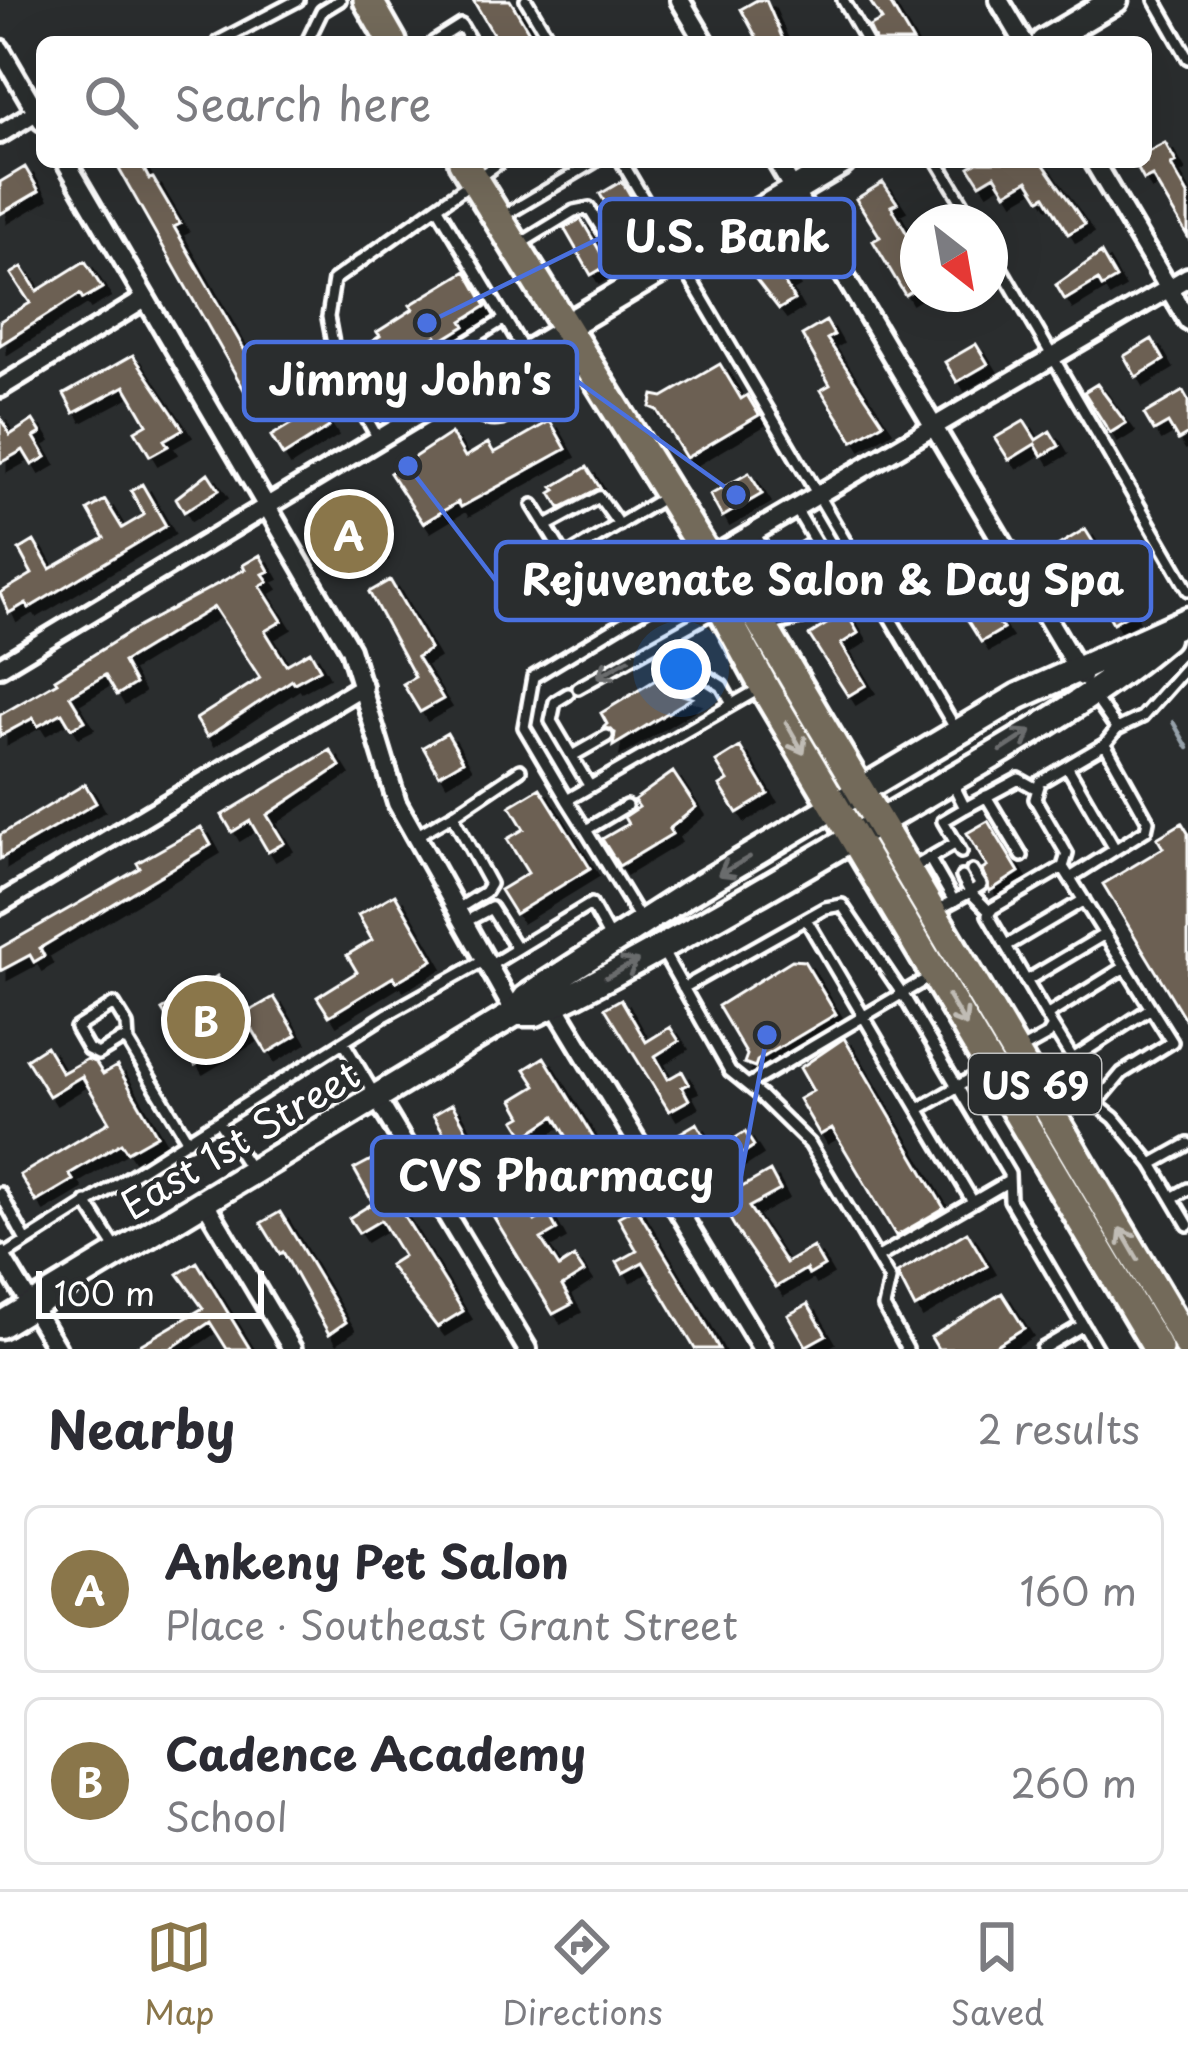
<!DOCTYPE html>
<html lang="en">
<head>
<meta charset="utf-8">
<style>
	:root { --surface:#fff; --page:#f2f2f3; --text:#2b2b33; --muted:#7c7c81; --line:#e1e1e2; --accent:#8a764a }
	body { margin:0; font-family:"Playpen Sans",sans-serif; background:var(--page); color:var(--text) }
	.compass { position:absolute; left:900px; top:204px; width:108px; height:108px; border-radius:50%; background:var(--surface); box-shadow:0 12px 48px #0002; rotate:149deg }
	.scale { position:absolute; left:36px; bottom:30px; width:228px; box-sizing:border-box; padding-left:12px; border:6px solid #fff; border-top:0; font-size:33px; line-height:42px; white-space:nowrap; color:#fff; -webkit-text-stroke:9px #2a2d2e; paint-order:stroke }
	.you { position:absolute; left:681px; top:669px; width:42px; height:42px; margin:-30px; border:9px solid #fff; border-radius:50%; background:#1a73e8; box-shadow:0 0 0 18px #1a73e833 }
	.badge { display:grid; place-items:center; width:78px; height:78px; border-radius:50%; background:var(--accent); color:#fff; font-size:39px; font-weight:700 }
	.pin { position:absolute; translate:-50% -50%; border:6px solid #fff; box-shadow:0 3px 12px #0006 }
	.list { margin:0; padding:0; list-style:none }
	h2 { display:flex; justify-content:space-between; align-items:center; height:156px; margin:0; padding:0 48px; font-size:51px }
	h2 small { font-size:39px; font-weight:400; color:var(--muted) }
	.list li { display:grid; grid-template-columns:78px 1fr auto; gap:36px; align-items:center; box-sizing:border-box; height:168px; margin:0 24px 24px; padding:0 24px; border:3px solid var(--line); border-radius:18px }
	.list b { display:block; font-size:45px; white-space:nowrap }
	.list p { margin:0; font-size:39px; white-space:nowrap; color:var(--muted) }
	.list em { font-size:39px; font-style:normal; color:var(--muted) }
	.icon { flex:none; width:66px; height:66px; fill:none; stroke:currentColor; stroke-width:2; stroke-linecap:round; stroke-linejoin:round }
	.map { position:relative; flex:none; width:1188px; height:1349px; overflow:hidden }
	.search { position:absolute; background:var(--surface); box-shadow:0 12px 48px #0002; left:36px; right:36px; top:36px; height:132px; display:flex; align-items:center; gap:30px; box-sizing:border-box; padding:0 42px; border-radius:18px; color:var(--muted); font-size:45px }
	.sheet { height:540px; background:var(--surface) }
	nav { display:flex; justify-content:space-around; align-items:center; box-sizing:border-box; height:168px; border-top:3px solid var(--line); background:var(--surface); font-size:33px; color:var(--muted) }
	nav a { display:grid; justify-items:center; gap:6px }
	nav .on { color:var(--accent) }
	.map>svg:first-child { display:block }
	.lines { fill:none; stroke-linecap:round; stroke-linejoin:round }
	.stream { stroke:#96a1aa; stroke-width:4.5 }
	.building { fill:#6c6052; stroke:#fff; stroke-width:3; filter:url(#shadow) }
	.lane-casing { stroke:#fff; stroke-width:18 }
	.street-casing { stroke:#fff; stroke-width:26 }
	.secondary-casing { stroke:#fff; stroke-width:33 }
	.primary-casing { stroke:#fff; stroke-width:36 }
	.lane { stroke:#2a2d2e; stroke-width:9 }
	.street { stroke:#2a2d2e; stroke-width:16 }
	.secondary { stroke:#2a2d2e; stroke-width:24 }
	.primary { stroke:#736b5a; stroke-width:27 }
	.oneway { stroke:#6a6c6d }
	.oneway2 { stroke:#c0bcb5 }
	.labels { text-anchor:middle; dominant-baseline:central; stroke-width:9; stroke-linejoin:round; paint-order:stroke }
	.shield { fill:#2a2d2e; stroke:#bfc0c0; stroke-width:3 }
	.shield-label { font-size:36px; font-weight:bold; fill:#fff }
	.street-label { font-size:39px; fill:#fff; stroke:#2a2d2e }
	.leader { fill:none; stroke:#4a71e0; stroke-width:4.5 }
	.callout-dot { fill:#4a71e0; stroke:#2a2d2e; stroke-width:4.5 }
	.callout { fill:#2a2d2e; stroke:#4a71e0; stroke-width:4.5 }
	.callout-label { font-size:42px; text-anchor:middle; font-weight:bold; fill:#fff }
</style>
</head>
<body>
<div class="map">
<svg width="1188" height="1349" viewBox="0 0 1188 1349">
	<defs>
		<filter id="shadow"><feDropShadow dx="8" dy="8" stdDeviation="0" flood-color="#0009"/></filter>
	</defs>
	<rect width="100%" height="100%" fill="#2a2d2e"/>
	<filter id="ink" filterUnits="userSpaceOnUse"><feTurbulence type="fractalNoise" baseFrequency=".00833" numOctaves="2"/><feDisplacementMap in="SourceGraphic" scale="24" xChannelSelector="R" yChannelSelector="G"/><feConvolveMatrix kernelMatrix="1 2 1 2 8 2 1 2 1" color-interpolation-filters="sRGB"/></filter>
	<g filter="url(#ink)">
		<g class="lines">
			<!-- stream -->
			<path class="stream" d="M1173,722L1188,748"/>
		</g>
		<!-- building -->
		<path class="building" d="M473,0H510L535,42H498Z
			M757,0H766L784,42H759L741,9Z
			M869,0H888L913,42H876L869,27L882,20Z
			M1165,143L1176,162L1171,165L1188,195V237L1152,176L1144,180L1134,162H1146V153Z
			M115,162H140L149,179L153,178L180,224L174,227L245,351L257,344L264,355L252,361L273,398L255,409Z
			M977,162H1042L1085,224L1068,234L1045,196L1040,199L1028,180L1006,193L995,175L980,184L969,167Z
			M25,167L39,191L0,214V182Z
			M622,181L647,224L625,237L600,194Z
			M883,182L897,203L891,206L911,241L918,236V287L905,295L873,241L880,237L856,199Z
			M581,219L608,265L591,275L564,228Z
			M1101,253L1116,279L1102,287L1098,280L1065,300L1056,285Z
			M768,255L772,260L777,257L791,278L784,282L794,300L779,309L751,273L758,268L755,263Z
			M85,261L102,288L83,299L80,294L0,345V321L30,303L11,274L22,267L37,291Z
			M466,271L486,306L462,321L465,326L439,342L436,336L406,355L402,348L378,362L380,367L368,374L357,357L371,349L368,344L380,336L377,332L413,309L410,305Z
			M826,321L834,335L827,339L883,423L853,441L821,390L830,385L802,335Z
			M1152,339L1164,360L1136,377L1124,356Z
			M976,344L988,364L957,382L945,362Z
			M133,355L183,429L164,440L168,446L150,456L135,431L147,424L125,386L74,413L64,394Z
			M720,364L741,399L747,395L759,415L686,458L657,410L650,407L653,395L663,397Z
			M1097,384L1126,423L1110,433L1084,392Z
			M1183,391L1188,400V434L1178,440L1168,423L1154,431L1144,414Z
			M317,408L329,427L283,456L271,436Z
			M0,417L10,435L33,420L41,433L34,437L46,457L32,465L23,450L0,463Z
			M550,421L566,449L461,507L458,502L423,523L390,473L451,433L465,457L488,443L494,453Z
			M1024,421L1036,440L1050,431L1059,446L1042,456L1035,444L1009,460L995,438Z
			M587,467L600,488L560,508L551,493L556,490L553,487Z
			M208,473L219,490L184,512L176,498Z
			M749,473L762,494L722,517L710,495Z
			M142,484L166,526L29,608L26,603L9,613L0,593L32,574L19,550L34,541L50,569L104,538L88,510L105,500L122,528L144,515L131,491Z
			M348,498L380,551L349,569L317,517Z
			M1085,529L1098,550L1067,569L1054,548Z
			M803,540L825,578L808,588L814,598L804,604L778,556Z
			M260,555L269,571L263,574L268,581L260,586L282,621L265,631L286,665L310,651L320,669L294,683L292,680L207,737L196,719L260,678L214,607L123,662L135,684L117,695L105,675L70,696L85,721L71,728L62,713L38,726L33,718L0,736V715L57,682L55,679L131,631L245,569L243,565Z
			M1118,570L1137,603L1128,608L1130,613L1113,623L1092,585Z
			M962,572L1003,629L981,642L944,583Z
			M390,580L430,649L417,657L443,699L420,712L403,684L415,677L369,592Z
			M846,612L858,633L841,644L866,685L848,696L809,635Z
			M672,670L681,681L679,694L692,698L613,746L615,733L603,728L607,724L601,713Z
			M447,733L463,761L439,775L423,747Z
			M740,747L768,794L737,813L720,786L728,781L716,762Z
			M330,750L340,766L267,815L284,843L268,852L250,821L232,832L222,815Z
			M673,772L696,807L669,829L672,834L619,866L602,839L628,824L624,817L639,807L634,800Z
			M85,784L96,803L0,859V835Z
			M540,788L590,868L515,914L500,890L528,873L507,839L524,829L510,806Z
			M988,821L1019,872L990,891L982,870L987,867L967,833Z
			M1182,823L1188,833V1024L1103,884L1163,848L1157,838Z
			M201,827L211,845L40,948L44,956L34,962L30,955L0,971V948L140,868L137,863Z
			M395,894L433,960L396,982L393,977L329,1016L317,997L357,972L347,955L372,940L358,915Z
			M792,960L804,961L836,1014L757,1061L755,1067L744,1063L747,1055L718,1006Z
			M217,976L241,1016L274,997L297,1035L267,1053L253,1030L195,1065L162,1010Z
			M621,999L646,1042L670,1027L679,1041L655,1056L668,1079L682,1071L689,1084L682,1087L689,1100L669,1111L605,1008Z
			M844,1038L944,1208L896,1236L832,1128L820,1135L799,1099L813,1091L800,1068Z
			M46,1046L62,1073L87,1059L96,1063L103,1074L117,1066L157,1135L127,1152L121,1143L69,1174L73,1180L36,1202L20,1175L109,1122L82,1076L49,1096L26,1059Z
			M544,1057L621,1183L610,1190L607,1186L599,1191L578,1151L548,1168L540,1155L568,1139L555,1116L525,1136L515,1120L522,1116L513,1100L536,1086L525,1069Z
			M452,1104L492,1175L475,1185L433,1115Z
			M697,1123L713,1152L745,1132L754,1146L722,1167L735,1191L770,1171L780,1190L749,1207L786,1263L813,1247L824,1266L809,1275L806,1269L776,1287L737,1231L680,1133Z
			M373,1159L388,1190L463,1311L437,1327L389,1265L403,1256L381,1220L359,1233L349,1218L373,1203L354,1169Z
			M521,1197L535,1221L548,1213L557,1230L541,1239L559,1267L574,1257L584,1272L562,1286L572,1304L553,1314L492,1214Z
			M636,1207L698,1310L719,1349H695L643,1262L623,1273L617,1262L637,1251L618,1217Z
			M280,1212L346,1322L329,1334L283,1252L280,1254L261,1223Z
			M967,1232L987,1266L915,1308L897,1273Z
			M197,1262L250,1349H227L210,1322L170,1349H133L203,1308L178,1274Z
			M1002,1293L1024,1328L990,1349H938L931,1337Z
			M808,1304L826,1335L806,1346L788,1315Z"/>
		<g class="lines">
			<defs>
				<path id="lane" d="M526,0L551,42
					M843,0L867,42
					M1155,0L1188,58
					M218,42L298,0
					M307,42L322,11L340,0
					M434,42L461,25L471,42
					M622,162L955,728
					M938,162L974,222
					M438,208L524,351
					M500,218L594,162
					M520,244L574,211L589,208L636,284
					M990,249L1188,590
					M618,252L661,228
					M530,348L555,386
					M357,388L391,390L415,418
					M391,390L503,320
					M462,390C473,406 478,423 501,419L587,366
					M379,440L358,403L357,388L334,349L328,317L334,280L500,162
					M533,505L565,557L663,498
					M546,526L599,497L619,525
					M755,534L802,618
					M701,568L674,592L533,677L524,727L567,800L759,689
					M769,626L804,617L845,592L796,509
					M578,688L717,610
					M686,688L706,676L722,686L732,704
					M568,694L555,702L551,721L590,787
					M1094,696L1117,729
					M572,756L607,736
					M1067,766L1115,849
					M953,784L965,808L1019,779L1037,789
					M986,796L1022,856
					M567,800L586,830
					M626,806L586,830L642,922
					M414,837L456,813
					M956,843L943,821L965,808
					M929,858L954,901
					M1063,867L1172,1042L1122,1073L1096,1104
					M913,868L956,843L961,852
					M962,877L970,892L981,885L972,871
					M1070,878L1146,830L1148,821L1105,744
					M456,910L485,892L490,884L455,820L456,813L520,770
					M937,910L970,892L990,912
					M806,919L973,1202
					M465,922L491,908L517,949
					M1006,946L1084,900
					M662,950L730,1071L761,1096L810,1144L890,1280L884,1307L907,1349
					M489,966L591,904L612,942
					M1026,981L1105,934
					M683,988L825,908L842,905L905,998L1009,1174L1010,1200L1097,1349
					M1046,1016L1125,967
					M1053,1027L1073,1059L1075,1079L1085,1095L1114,1118L1152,1164L1188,1225
					M128,1042L121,1040L98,1054L88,1049L76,1028L114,1004L127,1025L128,1042L188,1141
					M344,1043L376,1097
					M1021,1050L1048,1035L1053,1027L988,915L993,908L1063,867L1067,854L1035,799L1040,782L1105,744L1117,729L1142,717L1188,665
					M1073,1059L1151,1008
					M748,1085L930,977
					M919,1109L986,1070
					M219,1122L252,1172
					M1152,1164L1188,1144
					M0,1193L26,1241
					M1172,1198L1188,1189
					M86,1202L119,1253
					M2,1257L386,1015L485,960
					M877,1258L1009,1181
					M1042,1349L1083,1325"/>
				<path id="street" d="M680,0L705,42
					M999,0L1024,42
					M0,49L42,121
					M0,134L36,112
					M66,162L350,649L397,803L515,1013
					M777,162L1082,677
					M1094,162L1188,321
					M0,388L145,299
					M709,559L1188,277
					M0,667L563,328
					M0,904L363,686
					M554,1004L762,1349
					M376,1097L527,1349
					M204,1201L292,1349
					M0,1254L57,1349"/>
				<path id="secondary" d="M1044,42L1115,0
					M563,328L842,162
					M515,1013H536L577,993C704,926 827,853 951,780C1024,738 1100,693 1165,638
					M0,1325L515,1013L526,998L544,986L687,894L1019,696L1188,620"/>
				<path id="primary" d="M368,0L392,42
					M463,162L709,559L732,574L1188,1345
					M709,559V585L767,692L1158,1349"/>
			</defs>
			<!-- lane casing -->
			<use href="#lane" class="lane-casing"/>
			<!-- street casing -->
			<use href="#street" class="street-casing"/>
			<!-- secondary casing -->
			<use href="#secondary" class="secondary-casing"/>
			<!-- primary casing -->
			<use href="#primary" class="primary-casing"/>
			<!-- lane -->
			<use href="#lane" class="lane"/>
			<!-- street -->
			<use href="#street" class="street"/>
			<!-- secondary -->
			<use href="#secondary" class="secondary"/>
			<!-- primary -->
			<use href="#primary" class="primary"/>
		</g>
		<!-- one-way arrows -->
		<defs><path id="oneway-shaft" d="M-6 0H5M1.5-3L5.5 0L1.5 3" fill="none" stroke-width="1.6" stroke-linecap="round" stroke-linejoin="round" transform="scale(3)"/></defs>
		<g class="oneway">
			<use href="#oneway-shaft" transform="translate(613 668) rotate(150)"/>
			<use href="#oneway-shaft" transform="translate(1016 741) rotate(-33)"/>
			<use href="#oneway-shaft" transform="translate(734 866) rotate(150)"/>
			<use href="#oneway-shaft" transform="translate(622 969) rotate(-28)"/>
		</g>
		<g class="oneway2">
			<use href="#oneway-shaft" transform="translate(795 738) rotate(60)"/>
			<use href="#oneway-shaft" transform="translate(957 1011) rotate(59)"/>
			<use href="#oneway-shaft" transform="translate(1129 1244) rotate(-120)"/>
		</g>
	</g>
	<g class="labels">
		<!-- shield labels -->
		<rect class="shield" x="969" y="1054" width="132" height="60" rx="9"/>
		<g class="shield-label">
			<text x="1035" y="1084">US 69</text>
		</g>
		<!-- street labels -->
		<g class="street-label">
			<text transform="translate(239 1138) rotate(-31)">East 1st Street</text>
		</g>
	</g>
	<!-- callouts -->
	<path class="leader" d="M427 323L600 238M736 495L577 381M408 466L496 581M767 1035L741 1176"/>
	<g class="callout-dot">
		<circle cx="427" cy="323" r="12"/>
		<circle cx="736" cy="495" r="12"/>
		<circle cx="408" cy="466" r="12"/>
		<circle cx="767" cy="1035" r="12"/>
	</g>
	<g class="callout">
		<rect x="600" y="199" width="254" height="78" rx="12"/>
		<rect x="244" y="342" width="333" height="78" rx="12"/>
		<rect x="496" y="542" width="655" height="78" rx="12"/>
		<rect x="372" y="1137" width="369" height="78" rx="12"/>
	</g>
	<g class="callout-label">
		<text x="727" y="252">U.S. Bank</text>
		<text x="410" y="395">Jimmy John's</text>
		<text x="823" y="595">Rejuvenate Salon &amp; Day Spa</text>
		<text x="556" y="1191">CVS Pharmacy</text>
	</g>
</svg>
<svg class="compass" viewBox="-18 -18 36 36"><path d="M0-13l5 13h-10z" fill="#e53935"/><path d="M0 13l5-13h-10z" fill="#7c7c81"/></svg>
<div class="scale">100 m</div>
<div class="you"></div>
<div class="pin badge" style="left:349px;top:534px">A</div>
<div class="pin badge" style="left:206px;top:1020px">B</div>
<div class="search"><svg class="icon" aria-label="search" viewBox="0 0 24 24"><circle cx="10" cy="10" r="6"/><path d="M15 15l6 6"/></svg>Search here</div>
</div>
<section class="sheet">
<h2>Nearby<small>2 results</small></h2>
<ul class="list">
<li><span class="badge">A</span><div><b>Ankeny Pet Salon</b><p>Place · Southeast Grant Street</p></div><em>160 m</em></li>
<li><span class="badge">B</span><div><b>Cadence Academy</b><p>School</p></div><em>260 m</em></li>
</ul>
</section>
<nav>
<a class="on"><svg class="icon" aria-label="map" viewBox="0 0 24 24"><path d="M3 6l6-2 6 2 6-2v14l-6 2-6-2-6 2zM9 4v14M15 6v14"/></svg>Map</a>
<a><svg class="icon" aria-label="directions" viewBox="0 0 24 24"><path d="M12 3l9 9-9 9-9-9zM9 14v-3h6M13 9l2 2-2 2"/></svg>Directions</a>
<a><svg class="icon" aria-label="saved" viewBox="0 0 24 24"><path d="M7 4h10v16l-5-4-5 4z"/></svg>Saved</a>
</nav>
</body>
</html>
